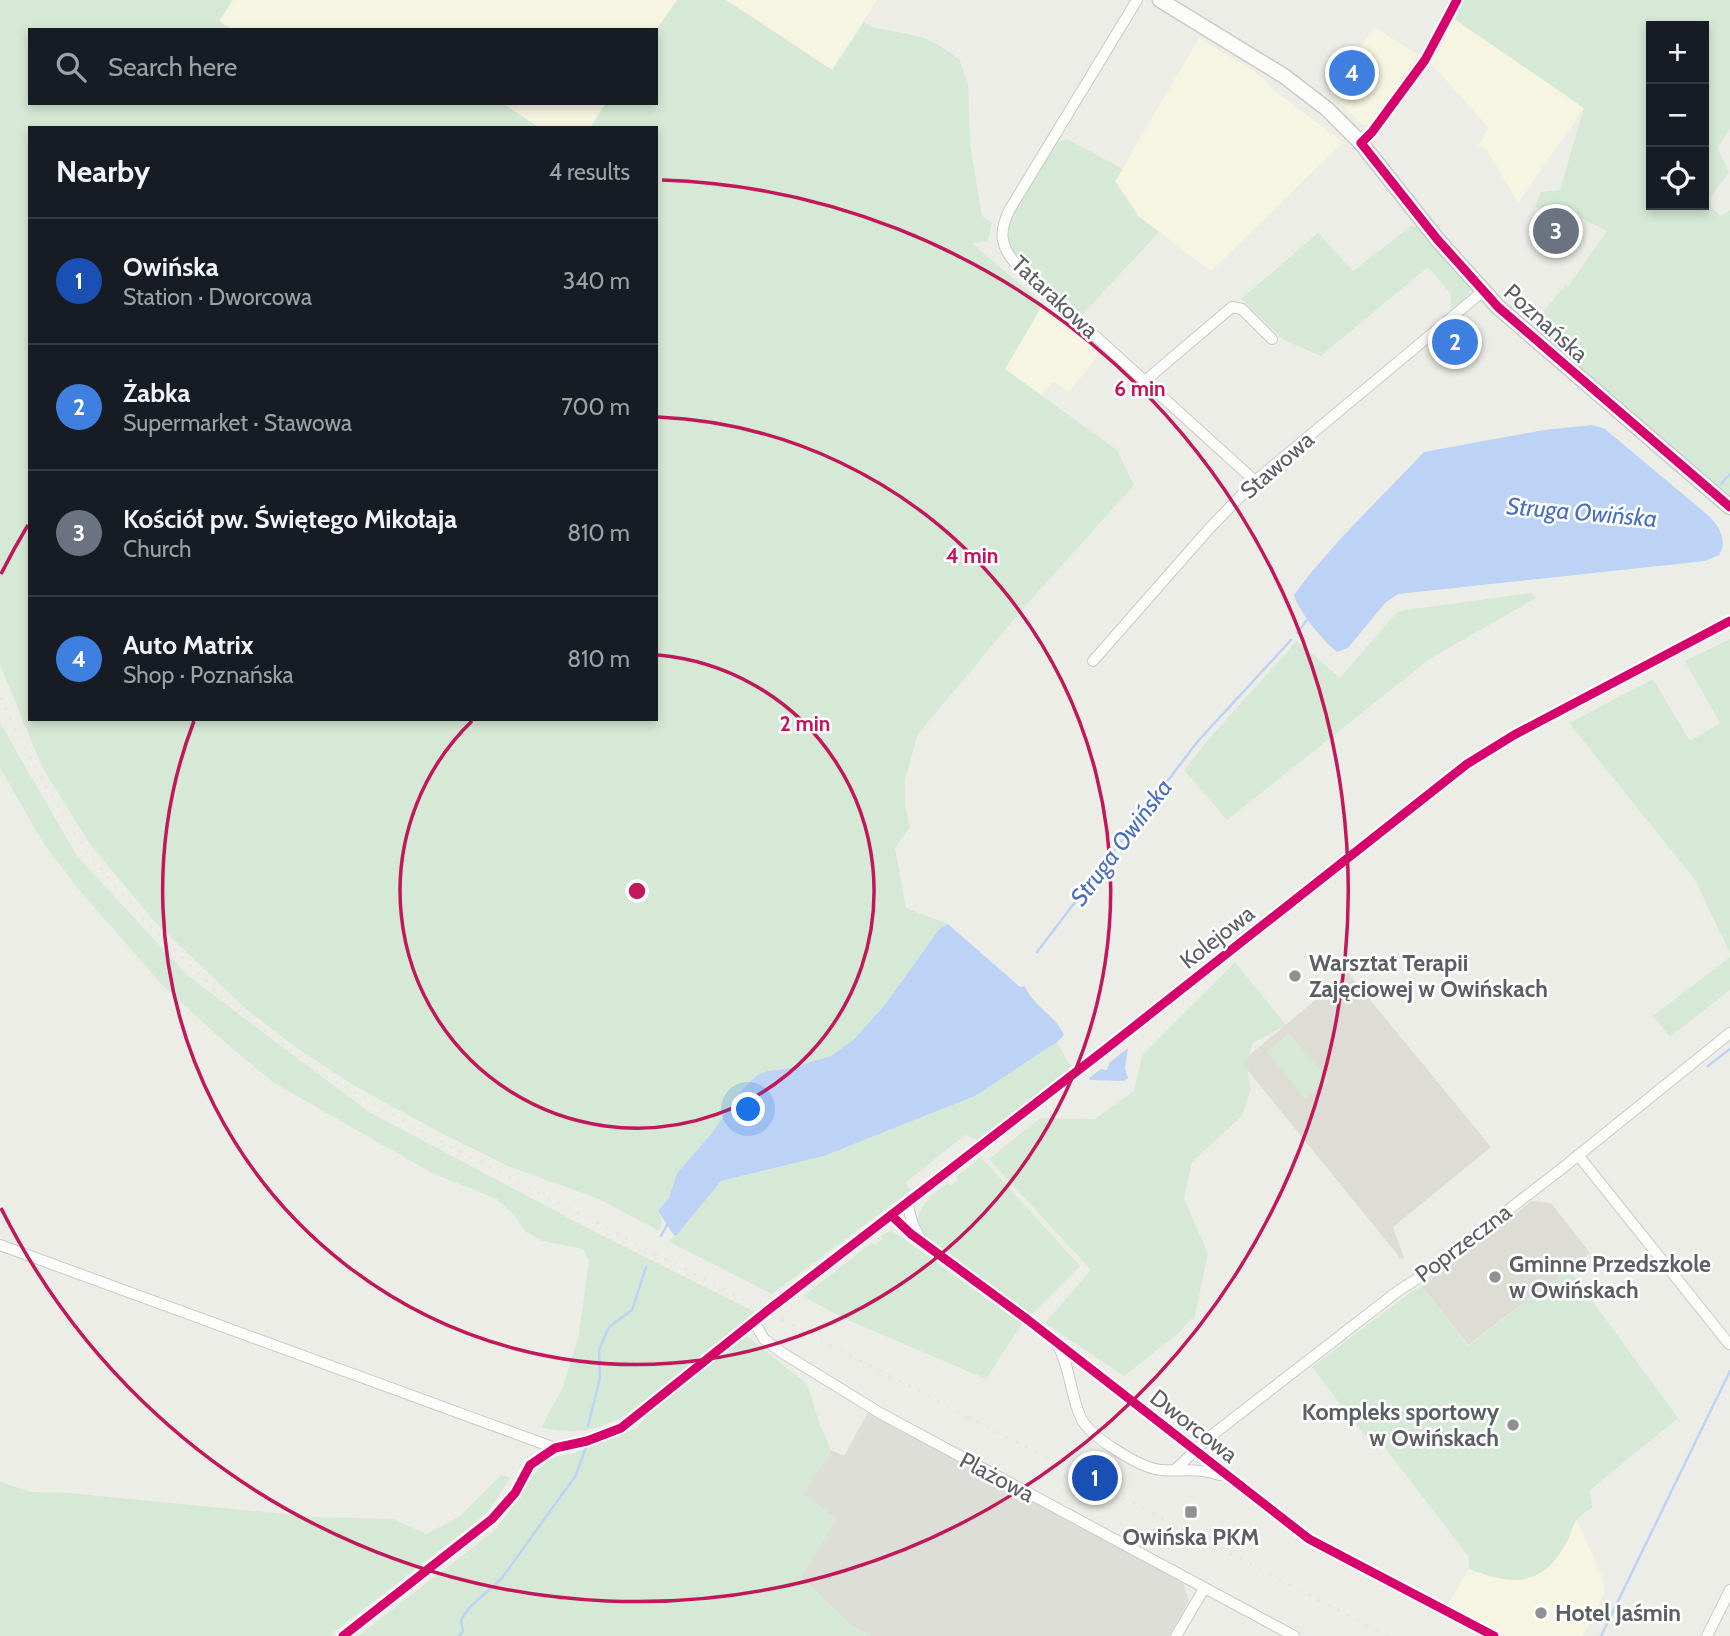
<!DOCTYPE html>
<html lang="en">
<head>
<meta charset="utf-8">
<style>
	:root { --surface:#171b24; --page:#20242c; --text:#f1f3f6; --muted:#9ea1a6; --line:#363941; --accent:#1a73e8 }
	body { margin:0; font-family:Cabin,sans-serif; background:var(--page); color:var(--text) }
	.controls { position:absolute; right:21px; top:21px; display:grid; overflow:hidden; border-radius:0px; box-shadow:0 4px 10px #0003 }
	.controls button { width:63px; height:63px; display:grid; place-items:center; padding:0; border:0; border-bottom:2px solid var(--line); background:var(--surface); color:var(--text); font:35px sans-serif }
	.you { position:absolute; left:749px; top:1110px; width:24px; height:24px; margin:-18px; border:5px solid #fff; border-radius:50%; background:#1a73e8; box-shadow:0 0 0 10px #1a73e833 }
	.badge { display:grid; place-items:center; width:46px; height:46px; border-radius:50%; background:var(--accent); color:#fff; font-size:23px; font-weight:700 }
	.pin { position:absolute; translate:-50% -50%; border:4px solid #fff; box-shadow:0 2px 7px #0006 }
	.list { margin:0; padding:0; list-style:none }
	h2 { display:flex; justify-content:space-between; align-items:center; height:91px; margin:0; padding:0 28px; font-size:30px }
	h2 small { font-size:23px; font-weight:400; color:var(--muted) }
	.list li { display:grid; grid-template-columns:46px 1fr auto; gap:21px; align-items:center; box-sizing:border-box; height:126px; padding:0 28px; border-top:2px solid var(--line) }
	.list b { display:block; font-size:26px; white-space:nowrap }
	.list p { margin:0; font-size:23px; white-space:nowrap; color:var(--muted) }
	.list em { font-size:23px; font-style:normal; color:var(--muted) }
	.icon { flex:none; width:38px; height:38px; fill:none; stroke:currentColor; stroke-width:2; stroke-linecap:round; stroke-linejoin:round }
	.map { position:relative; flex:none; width:1730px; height:1636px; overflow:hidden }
	.search { position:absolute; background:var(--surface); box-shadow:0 4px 10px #0003; left:28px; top:28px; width:630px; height:77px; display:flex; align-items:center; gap:18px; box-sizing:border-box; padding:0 24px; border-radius:0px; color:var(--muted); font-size:26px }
	.panel { position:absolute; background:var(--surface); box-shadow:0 4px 10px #0003; left:28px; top:126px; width:630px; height:595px; border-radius:0px }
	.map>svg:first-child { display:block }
	.commercial { fill:#f6f5e1 }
	.industrial { fill:#deded8 }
	.education { fill:#ddddd5 }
	.green { fill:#d6e9d6; fill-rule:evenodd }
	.water { fill:#bdd3f6 }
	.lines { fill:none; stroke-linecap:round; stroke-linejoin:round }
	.stream { stroke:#bdd3f6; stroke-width:2.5 }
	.street-casing { stroke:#cacbc9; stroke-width:12 }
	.secondary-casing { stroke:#cacac9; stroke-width:17 }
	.street { stroke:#fcfcfb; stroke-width:10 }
	.secondary { stroke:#fcfcfb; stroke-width:14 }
	.rail { stroke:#e4e4e4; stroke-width:2.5; stroke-dasharray:2 9; stroke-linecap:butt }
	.cycleway-casing { stroke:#fff; stroke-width:13 }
	.cycleway { stroke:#d6006c; stroke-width:9 }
	.ring { fill:none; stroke:#c2185b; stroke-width:3.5 }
	.poi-dot { fill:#8f9192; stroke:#fff; stroke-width:2.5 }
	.labels { text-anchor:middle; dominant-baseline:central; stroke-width:5; stroke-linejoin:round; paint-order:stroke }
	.street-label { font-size:23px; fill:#5d5f65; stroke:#fff }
	.poi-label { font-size:23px; font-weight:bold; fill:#5d5f65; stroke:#fff; text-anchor:start }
	.water-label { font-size:24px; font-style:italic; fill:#4a6ec0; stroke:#fff }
	.centre { fill:#c2185b; stroke:#fff; stroke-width:3.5 }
	.ring-label { font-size:21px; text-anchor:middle; font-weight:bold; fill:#c2185b; stroke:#fff; stroke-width:5; stroke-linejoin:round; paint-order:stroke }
</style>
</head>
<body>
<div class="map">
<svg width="1730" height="1636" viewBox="0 0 1730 1636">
	<rect width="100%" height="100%" fill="#edede7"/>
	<!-- commercial -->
	<path class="commercial" d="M233,0H677L656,30H232L219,21Z
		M726,0H877L832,70Z
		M1453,18L1584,108L1518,203L1486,148L1478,146L1489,128L1430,62L1439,50Z
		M1374,27L1418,55L1371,125H1362L1330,93Z
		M1199,38L1257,73L1277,93L1343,142L1211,271L1140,217L1115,181Z
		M502,103H606L590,128H540Z
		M1043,304L1099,354L1069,392L1053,381L1041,395L1005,369Z
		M1576,1518L1603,1579L1604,1594L1583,1636H1505L1447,1606L1469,1569L1490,1577L1564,1547Z"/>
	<!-- industrial -->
	<path class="industrial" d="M868,1412L1182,1580L1189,1601L1169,1636H871L849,1624L801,1577L836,1519L803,1494L831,1450L844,1456Z"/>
	<!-- education -->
	<path class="education" d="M1348,973L1491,1147L1393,1227L1404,1258L1399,1259L1397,1254L1241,1062Z
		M1532,1201L1551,1203L1590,1253L1468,1345L1422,1286Z"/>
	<!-- green -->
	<path class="green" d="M0,0H233L219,21L232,30H30V103H502L540,128H30V719H656V128H590L606,103H656V30L677,0H726L832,70L864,22L872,27L922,37L940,46L959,59L968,83L970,143L982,216L992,222L988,241L972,243L1043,304L1005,369L1117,450L1134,485L1020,612L918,734L905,779V805L910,827L895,848L906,908L948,924L940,928L884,1006L854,1039L831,1056L791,1068L767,1071L756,1076L740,1093L712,1133L677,1173L669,1198L658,1211L662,1220L659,1231L599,1199L508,1166L443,1134L353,1085L294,1046L245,1008L154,921L90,844L43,769L0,665Z
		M1460,0H1730V128L1718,148L1729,173C1721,185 1697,202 1722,216L1730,210V495L1534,329L1532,326L1566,284L1569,286L1572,281L1607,231L1554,205L1549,213L1535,206L1541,192L1560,190L1584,108L1453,18ZM1651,26H1704V205H1651Z
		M1067,139L1123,169L1115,181L1139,217L1159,232L1081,316C1063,300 1003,257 1005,233C1008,215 1045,162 1056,143Z
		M1411,226L1420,227L1470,287L1469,299L1453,309L1450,306L1451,294L1428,267L1321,356L1284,340L1241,299L1318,233L1353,271Z
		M1532,593L1536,598L1431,658L1227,820L1184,770L1212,735L1297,641L1340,678L1398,611Z
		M1730,639V953L1695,880L1569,723L1653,679L1690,741L1720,723L1685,661Z
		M0,723L77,856L187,975L369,1112L597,1233L755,1312L631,1412C596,1432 580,1434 541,1428L563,1387L579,1334L589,1260L583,1249L543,1241L526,1232L514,1215L497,1199L432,1173L274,1083L227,1044L164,987L80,891L44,844L0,768Z
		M1730,957V990L1670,1037L1653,1016Z
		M1235,962L1286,1025L1253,1043L1246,1064L1251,1089L1242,1116L1192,1162L1184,1198L1208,1254L1194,1320L1191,1319L1180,1332L1124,1376L1045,1323L1091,1270L989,1159L1040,1118L1095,1119L1134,1091L1142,1056Z
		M1289,1033L1328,1080L1305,1099L1267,1052Z
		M1057,1042L1071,1067L980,1141L965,1135L905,1183L911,1190L772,1294L668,1241L676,1236L721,1181L824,1156L975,1096Z
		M981,1157L1080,1266L1031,1315L928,1238C904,1215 930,1197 948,1183L950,1186L958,1180L956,1177Z
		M891,1230L1022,1324L986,1379L843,1318L803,1296L872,1243L875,1245L883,1239L881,1236Z
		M1569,1269L1678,1418L1590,1490L1592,1508C1567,1523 1577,1526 1564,1547C1540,1589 1508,1584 1469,1569V1557L1372,1431L1365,1436L1312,1367L1411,1292L1422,1286L1468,1346Z
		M747,1336L807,1384L819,1422L831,1450L803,1494L836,1519L801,1577L849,1624L871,1636H358L494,1531L518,1500L530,1479L550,1458L574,1453L637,1428L648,1414Z
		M501,1475L510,1478L487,1513L329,1636H0V1482L31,1492L68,1493L316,1517L394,1519L426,1534L459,1517Z"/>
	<!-- water -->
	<path class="water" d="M1592,425L1605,429L1709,516C1720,528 1728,540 1719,555L1705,561L1398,594L1385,603L1348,648L1337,652C1324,642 1298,611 1294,595L1309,575L1342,537L1424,452L1544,430Z
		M948,924L1020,987L1025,986C1032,1006 1056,1015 1064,1035L1057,1042L975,1096L824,1156L721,1181L676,1236L673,1234L658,1211L669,1198L677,1173L712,1133L739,1093L756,1076L767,1071L791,1068L831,1056L854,1039L884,1006L940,928Z
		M1128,1048L1125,1068L1128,1078L1124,1081L1090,1080L1089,1078L1101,1069L1107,1070L1109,1063Z"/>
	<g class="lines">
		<!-- stream -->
		<path class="stream" d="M1721,484L1730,474
			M1297,633L1310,616
			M1037,952L1198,741L1291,640
			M1708,1066L1730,1049
			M661,1236L668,1223
			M588,1426L600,1378L599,1350L609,1327L632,1310L646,1267
			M459,1636L463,1631L461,1620L469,1608L502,1578L576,1475L586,1447
			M1601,1636L1730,1371"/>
		<defs>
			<path id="street" d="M1137,0L1010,209C998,232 1000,248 1019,267L1255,481
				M1361,143L1372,132L1425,60L1457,0
				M1146,380L1232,307L1242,309L1272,339
				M1093,661L1208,530L1255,481L1482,292
				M1578,1155L1729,1344
				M907,1203L913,1225L920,1238
				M891,1215L911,1234L1028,1320L1309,1539L1494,1636
				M0,1245L555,1448L587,1441L621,1428L767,1311L1107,1048L1467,764L1514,735L1730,621
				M754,1322L764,1339L781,1352L880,1413L1294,1636
				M1058,1346C1071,1369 1070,1395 1081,1418C1090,1437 1140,1468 1161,1470C1183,1472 1196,1467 1220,1475
				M1176,1469L1207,1439L1398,1291L1425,1274L1560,1170L1730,1033
				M1176,1636L1204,1589
				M1707,1636L1730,1590"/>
			<path id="secondary" d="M1160,0L1284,76L1327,109L1361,143L1437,239L1498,307L1730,507"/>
		</defs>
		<!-- street casing -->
		<use href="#street" class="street-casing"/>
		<!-- secondary casing -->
		<use href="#secondary" class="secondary-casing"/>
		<!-- street -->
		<use href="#street" class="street"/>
		<!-- secondary -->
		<use href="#secondary" class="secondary"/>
		<!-- rail -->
		<path class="rail" d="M0,698L41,779L86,851L146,922L229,1003L319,1072L432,1137L1388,1636"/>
		<defs>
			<path id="cycleway" d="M1457,0L1425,60L1372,132L1361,143L1437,239L1498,307L1730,507
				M891,1215L911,1234L1028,1320L1309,1539L1494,1636
				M343,1636L492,1519L515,1493L530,1465L555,1448L587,1441L621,1428L767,1311L1107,1048L1467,764L1514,735L1730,621"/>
		</defs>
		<!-- cycleway casing -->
		<use href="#cycleway" class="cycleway-casing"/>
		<!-- cycleway -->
		<use href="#cycleway" class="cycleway"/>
	</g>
	<!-- distance rings -->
	<g class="ring">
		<path d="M658 655A237 237 0 1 1 472 721"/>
		<path d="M658 417A474 474 0 1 1 194 721"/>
		<path d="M1 574A711 711 0 0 1 28 525M662 180A711 711 0 1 1 1 1208"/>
	</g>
	<!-- markers -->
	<g class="poi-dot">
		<circle cx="1295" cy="976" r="7"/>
		<circle cx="1495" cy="1277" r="7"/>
		<circle cx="1513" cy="1425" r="7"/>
		<rect x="1184" y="1505" width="14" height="14" rx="3.5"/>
		<circle cx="1541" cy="1613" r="7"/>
	</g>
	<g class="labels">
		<!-- street labels -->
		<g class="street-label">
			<text transform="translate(1055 297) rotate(43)">Tatarakowa</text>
			<text transform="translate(1546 323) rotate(42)">Poznańska</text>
			<text transform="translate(1277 465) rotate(-41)">Stawowa</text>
			<text transform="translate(1217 937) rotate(-38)">Kolejowa</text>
			<text transform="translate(1463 1243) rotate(-37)">Poprzeczna</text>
			<text transform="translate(1194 1426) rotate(38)">Dworcowa</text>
			<text transform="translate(997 1477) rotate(28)">Plażowa</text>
		</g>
		<!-- poi labels -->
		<g class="poi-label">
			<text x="1309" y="963">Warsztat Terapii<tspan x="1309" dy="26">Zajęciowej w Owińskach</tspan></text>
			<text x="1509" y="1264">Gminne Przedszkole<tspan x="1509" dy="26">w Owińskach</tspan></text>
			<text x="1499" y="1412" text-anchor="end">Kompleks sportowy<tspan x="1499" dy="26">w Owińskach</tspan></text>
			<text x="1191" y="1537" text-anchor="middle">Owińska PKM</text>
			<text x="1555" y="1613">Hotel Jaśmin</text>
		</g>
		<!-- water labels -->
		<g class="water-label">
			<text transform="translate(1582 512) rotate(5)">Struga Owińska</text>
			<text transform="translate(1121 842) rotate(-53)">Struga Owińska</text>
		</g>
	</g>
	<circle cx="637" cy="891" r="10" class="centre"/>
	<g class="ring-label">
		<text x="1140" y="396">6 min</text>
		<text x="972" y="563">4 min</text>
		<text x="805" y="731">2 min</text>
	</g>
</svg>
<div class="controls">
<button>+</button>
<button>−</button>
<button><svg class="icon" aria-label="locate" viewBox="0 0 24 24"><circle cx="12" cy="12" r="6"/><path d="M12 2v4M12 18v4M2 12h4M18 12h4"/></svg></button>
</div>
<div class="you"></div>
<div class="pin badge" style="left:1095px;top:1478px;background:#1a4fb4">1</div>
<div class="pin badge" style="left:1455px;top:342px;background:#3f7fe0">2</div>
<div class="pin badge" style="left:1556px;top:231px;background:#6b7280">3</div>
<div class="pin badge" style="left:1352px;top:73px;background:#3f7fe0">4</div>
<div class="search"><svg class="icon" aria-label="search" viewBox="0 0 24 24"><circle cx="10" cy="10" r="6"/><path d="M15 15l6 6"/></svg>Search here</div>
<section class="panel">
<h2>Nearby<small>4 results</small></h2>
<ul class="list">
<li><span class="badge" style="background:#1a4fb4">1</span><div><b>Owińska</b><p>Station · Dworcowa</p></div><em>340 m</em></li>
<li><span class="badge" style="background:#3f7fe0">2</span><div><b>Żabka</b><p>Supermarket · Stawowa</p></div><em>700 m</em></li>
<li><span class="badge" style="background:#6b7280">3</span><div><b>Kościół pw. Świętego Mikołaja</b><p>Church</p></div><em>810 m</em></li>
<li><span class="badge" style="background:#3f7fe0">4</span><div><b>Auto Matrix</b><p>Shop · Poznańska</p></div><em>810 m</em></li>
</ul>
</section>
</div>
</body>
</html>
